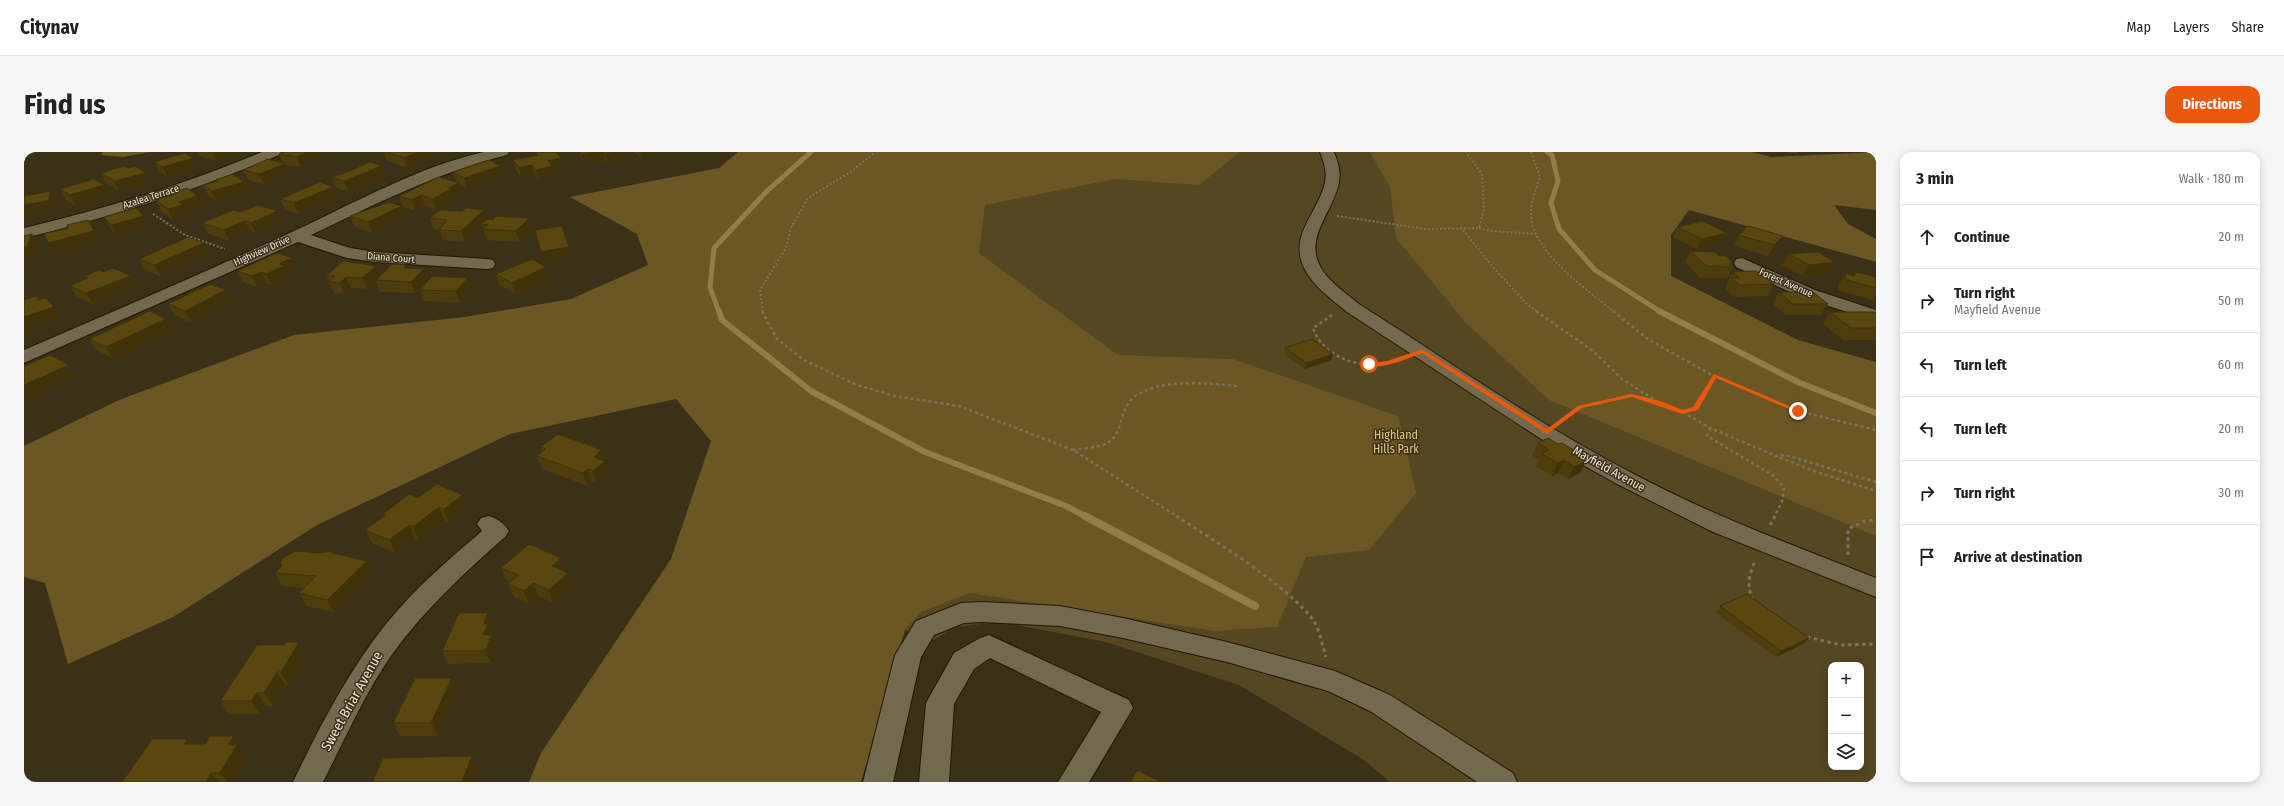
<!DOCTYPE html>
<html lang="en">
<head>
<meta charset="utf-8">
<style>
	:root { --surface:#fff; --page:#f6f6f6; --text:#222; --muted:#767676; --line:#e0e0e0; --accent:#ea580c }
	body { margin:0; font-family:"Fira Sans Condensed",sans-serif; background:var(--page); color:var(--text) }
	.controls { position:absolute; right:12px; bottom:12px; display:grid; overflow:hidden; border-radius:8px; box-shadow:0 2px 10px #0003 }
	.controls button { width:36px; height:36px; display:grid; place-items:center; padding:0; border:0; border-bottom:1px solid var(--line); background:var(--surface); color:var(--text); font:20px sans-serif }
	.stop { position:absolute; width:12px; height:12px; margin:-9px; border:3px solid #ea580c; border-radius:50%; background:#fff }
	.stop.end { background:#ea580c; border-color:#fff; box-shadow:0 1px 4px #0008 }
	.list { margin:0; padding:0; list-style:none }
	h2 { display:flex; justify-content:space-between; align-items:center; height:52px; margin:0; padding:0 16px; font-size:17px }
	h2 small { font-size:13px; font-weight:400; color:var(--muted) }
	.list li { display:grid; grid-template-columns:26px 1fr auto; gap:12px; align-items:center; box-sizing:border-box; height:64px; padding:0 16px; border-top:1px solid var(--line) }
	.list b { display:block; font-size:15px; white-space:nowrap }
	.list p { margin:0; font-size:13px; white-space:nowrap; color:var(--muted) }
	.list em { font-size:13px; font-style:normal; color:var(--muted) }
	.icon { flex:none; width:22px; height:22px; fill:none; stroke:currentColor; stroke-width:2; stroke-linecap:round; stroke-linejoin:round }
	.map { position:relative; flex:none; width:1852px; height:630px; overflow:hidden; border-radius:12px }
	header { display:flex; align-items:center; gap:24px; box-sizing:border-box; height:56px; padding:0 20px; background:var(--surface); border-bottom:1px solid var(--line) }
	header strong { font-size:19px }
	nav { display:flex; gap:22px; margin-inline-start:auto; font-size:14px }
	.intro { display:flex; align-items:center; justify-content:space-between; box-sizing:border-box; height:96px; padding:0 24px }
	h1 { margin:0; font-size:28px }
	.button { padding:10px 18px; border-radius:12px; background:var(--accent); color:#fff; font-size:14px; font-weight:700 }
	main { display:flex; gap:24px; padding:0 24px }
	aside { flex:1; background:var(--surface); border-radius:12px; box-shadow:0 2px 10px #0003 }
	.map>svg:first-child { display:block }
	.green { fill:#554721; fill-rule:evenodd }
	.forest { fill:#6b5723 }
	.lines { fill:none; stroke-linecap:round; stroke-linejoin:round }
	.stream-far2 { stroke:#917d49; stroke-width:5 }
	.stream-far1 { stroke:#917d49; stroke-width:6 }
	.stream { stroke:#917d49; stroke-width:8 }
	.minor-casing { stroke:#221902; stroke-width:2 }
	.path-far2 { stroke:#7c735f; stroke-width:2; stroke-dasharray:2 2; stroke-linecap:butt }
	.path-far1 { stroke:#7c735f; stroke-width:2.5; stroke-dasharray:3 3; stroke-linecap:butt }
	.path { stroke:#7c735f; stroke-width:3; stroke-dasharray:3.5 3.5; stroke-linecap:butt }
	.minor { fill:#73694f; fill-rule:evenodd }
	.wall { fill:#4d3d0d }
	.shaded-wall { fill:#3f320a }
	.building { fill:#5a470f; stroke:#3f320a }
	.route { fill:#ea580c }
	.labels { text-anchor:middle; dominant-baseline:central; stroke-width:3; stroke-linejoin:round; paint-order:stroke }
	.far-street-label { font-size:10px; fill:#e9e3d4; stroke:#3b3119 }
	.park-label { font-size:12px; fill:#e5c677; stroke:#3b3119 }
	.street-label { font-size:12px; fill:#e9e3d4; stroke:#3b3119 }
	.near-street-label { font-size:14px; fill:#e9e3d4; stroke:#3b3119 }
</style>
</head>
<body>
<header>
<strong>Citynav</strong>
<nav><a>Map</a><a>Layers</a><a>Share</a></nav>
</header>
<div class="intro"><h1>Find us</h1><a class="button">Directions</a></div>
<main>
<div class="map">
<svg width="1852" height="630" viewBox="0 0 1852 630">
	<rect width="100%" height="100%" fill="#3b3119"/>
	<!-- green -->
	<path class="green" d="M749,0H1672L1574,82L1647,124L1852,230V630H1366L1340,608L1215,533L1082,490L976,470L930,475L910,488L881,478ZM1807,513H1837V615H1807Z"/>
	<!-- forest -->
	<path class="forest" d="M79,0H127L99,5L77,3Z
		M714,0H1216L1175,33L1091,27L961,53L955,101L1094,203L1209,207L1374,264L1392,341L1345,398L1282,405L1253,475L1191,479L946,441L897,460L881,478L837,630H505L517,601L647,407L687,289L652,247L486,282L293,373L149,465L44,512L21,431L0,425V294L95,248L270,183L441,165L547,147L624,113L613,82L546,45L695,16Z
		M1346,0H1728L1747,5L1852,0V58L1810,53L1824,72L1852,87V110L1665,58L1647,83V124L1774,188L1852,210V384L1525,248L1442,171L1372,86L1366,35Z"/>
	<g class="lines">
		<!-- stream-far2 -->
		<path class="stream-far2" d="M1523,0L1528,3L1534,29L1527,51L1535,77L1571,118L1637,160
			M695,160L686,135L690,96L743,39L787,0"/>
		<!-- stream-far1 -->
		<path class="stream-far1" d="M695,159L698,168L787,239L901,300L1042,354L1063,365
			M1635,159L1776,231L1852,261"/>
		<!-- stream -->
		<path class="stream" d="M1061,364L1231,454"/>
		<defs>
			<path id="minor" d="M238,0H257L255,3C172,38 87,65 0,86V76C81,57 161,32 238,0Z
				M460,0H485L483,3C412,21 352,52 287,83L326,96L351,100L463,107L469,108L471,112L469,116L463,117L351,110L323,106L274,90L0,211V198C91,159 182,120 272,78C333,50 393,15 460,0Z
				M1296,0H1310C1314,10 1317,19 1315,30C1310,60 1277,87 1299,119C1308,132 1323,142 1335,152C1425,209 1513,272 1608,321C1686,363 1769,393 1852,426V445L1689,380L1591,331L1543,304L1323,160C1307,147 1289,134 1280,116C1264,83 1295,60 1301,30C1303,19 1300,10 1296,0Z
				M1718,106L1791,138L1852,158V169L1779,146L1712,115L1710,111L1712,107Z
				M465,364C474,367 480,371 485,379L481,385C441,420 401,457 369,501C341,541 321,587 299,630H269C295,576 324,519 362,472C390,437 424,408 458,379L453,372L457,366Z
				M957,450L1036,454L1099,466L1203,490L1311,519L1366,543L1489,621L1493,630H1453L1346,559L1304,539L1203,510L1099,486L1036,474L957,470L940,471L910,483L897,505L869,630H839L871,503L892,469L937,451Z
				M965,483L1105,548L1109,556L1065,630H1034L1077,560L966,506L950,517L930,552L925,630H895L902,551L930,501L956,486Z"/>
		</defs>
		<!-- minor casing -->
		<use href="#minor" class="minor-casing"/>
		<!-- path-far2 -->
		<path class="path-far2" d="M1507,0L1516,25C1512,37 1506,51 1507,64C1509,101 1564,138 1590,160
			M129,62L161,83L201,97
			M1313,64L1402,77L1455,76L1460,57L1458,22L1442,0
			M1455,76L1467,79L1512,82
			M1439,78L1468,114L1503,152L1514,160
			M739,160L736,138L762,96L767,76L784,46L828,19L851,0"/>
		<!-- path-far1 -->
		<path class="path-far1" d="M738,159L753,187L780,208L833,233L871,244L935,254L1049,298L1154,365
			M1512,159L1569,199L1598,227L1634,250
			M1589,159L1625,188L1690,224L1774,259L1852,278
			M1308,163L1289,176C1300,208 1344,221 1374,207
			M1659,260L1686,276L1752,304
			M1537,268L1556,255L1608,243L1634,250L1658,260L1672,257L1690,224
			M1686,276L1683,284L1750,324L1760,336L1758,350L1750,365
			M1049,298C1058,296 1070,296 1079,293C1101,285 1093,260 1109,246C1132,226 1184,231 1213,234
			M1852,330L1761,303L1752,304L1790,319L1852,339"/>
		<!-- path -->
		<path class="path" d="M1152,364C1194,391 1255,428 1287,465C1295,474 1298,493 1302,505
			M1746,373L1751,364
			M1824,403V377L1840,369L1852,368
			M1729,448C1722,434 1725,423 1731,409
			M1783,485L1817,493L1852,492"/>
		<!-- minor -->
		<use href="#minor" class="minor"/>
	</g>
	<!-- wall -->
	<path class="wall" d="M174,0H216L193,9L177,5Z
		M260,0H296L298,5L277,15L261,13L265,22L240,32L224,28L219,18L259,11L255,2Z
		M359,0H412L414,3L383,16L362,8Z
		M511,0H532L537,6L540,16L529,19L531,24L515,28L511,23L497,26L492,18L489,8L512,3Z
		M555,0H596L597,7L594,8L595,10L583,12L581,9L559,13Z
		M610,0H633V2L617,6Z
		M1761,0H1774L1773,2Z
		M170,6L174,16L144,25L136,20L130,10Z
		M358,14L362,24L324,39L312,36L308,25Z
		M429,20L479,25L443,36L436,32L439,41L430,45L431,47L412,57L401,54L391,59L379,55L375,44L432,30Z
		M77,21L128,31L95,39L82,31Z
		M192,28L220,30L224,40L193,50L184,43L179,33L193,29Z
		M81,33L87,44L52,54L42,48L36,37Z
		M149,41L174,44L179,55L163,60L164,63L149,68L137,59L132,48L150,43Z
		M313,45L274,62L261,57L256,47Z
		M378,54L382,65L348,81L331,75L326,64Z
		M216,60L259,69L232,81L226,79L205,89L184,82L178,71Z
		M120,64L126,74L93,84L86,75L80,65Z
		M406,66L463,67L508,77L495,90L463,88L458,74L441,90L419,88L415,78L409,77Z
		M1654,75L1697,91L1673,97L1649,85Z
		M1715,83L1759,84L1752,95L1744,104L1710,94Z
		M1667,99L1695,104L1709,111L1708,114L1709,115L1703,126H1676L1661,110Z
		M186,102L137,124L121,118L115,107Z
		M1765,102L1811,110L1804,121L1778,124L1758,113Z
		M268,106L273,117L264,121L266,125L248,133L242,131L233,135L219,130L213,119Z
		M522,115L526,126L492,142L475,133L472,122Z
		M383,116L400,117L404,128L391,141L356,140L352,129L343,137L327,136L321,142L310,141L302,124H356Z
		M1709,120L1750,132L1744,144L1710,145L1701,137L1704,132L1703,131Z
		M1832,120L1852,125V143L1849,148L1813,138L1815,132L1822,121L1830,123Z
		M61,124L114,135L69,152L53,145L46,134L62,127Z
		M448,137L436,151L400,149L396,138Z
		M1755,140L1804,152L1796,163H1762L1749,152Z
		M208,150L167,170L150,163L144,152Z
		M1806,160H1852V188H1819L1799,172Z
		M149,179L89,207L72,198L65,187Z
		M1261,196L1309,202L1307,208L1281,217L1260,202Z
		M1514,291L1555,301L1554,304L1556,321L1544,327L1534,321L1528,324L1512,314L1515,308L1508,303Z
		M516,295L578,298L585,321L572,331L568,330L563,334L517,316L513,304L518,300Z
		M394,346L444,355L425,370L420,368L395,388L391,386L371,401L348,391L341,378L360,364L359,362Z
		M297,401L309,402L349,421L310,460L282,454L275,441L280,436L258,434L251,421L258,414L256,410Z
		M537,406L542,419H541L544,421L548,433L529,451L514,444L505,452L490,445L484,432L486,430L482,428L477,416Z
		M1696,454L1779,492L1752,505L1692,461Z
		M464,461L470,474L467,480L469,485V486L473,496L467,511L424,512L418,499Z
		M283,503L265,533H261L249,554H242L236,562H205L196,549Z
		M434,539L414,584H376L369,571Z
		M164,587L168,592L219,597L218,599L223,606L208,630H98Z"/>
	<!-- shaded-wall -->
	<path class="shaded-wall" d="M189,0H216L193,9Z
		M284,0H296L298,5L277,15L273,5Z
		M394,0H412L414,3L383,16L380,6Z
		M574,0H579L581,9L559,13L557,3Z
		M592,0H596L597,7L594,8L595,10L583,12L581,2Z
		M616,0H633V2L617,6Z
		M170,6L174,16L144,25L138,15Z
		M537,6L540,16L529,19L531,24L515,28L512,18L524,9Z
		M261,12L265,22L240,32L235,22Z
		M508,13L511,23L497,26L495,16Z
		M358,14L362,24L324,39L320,29Z
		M476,14L479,25L443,36L440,26Z
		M0,15L5,24L0,27Z
		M122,21L128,31L95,39L90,29Z
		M220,30L224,40L193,50L188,39Z
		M435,31L439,41L430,45L431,47L412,57L408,47L424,36Z
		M81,33L87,44L52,54L46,43Z
		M309,35L313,45L274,62L270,51Z
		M27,39L33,49L30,59L0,65V53Z
		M397,43L401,54L391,59L388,48Z
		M174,44L179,55L163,60L164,63L149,68L144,57L155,50Z
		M378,54L382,65L348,81L344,70Z
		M460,58L464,68L457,72L458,74L441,90L437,79Z
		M254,59L259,69L232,81L227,71Z
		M120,64L126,74L93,84L87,73Z
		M505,66L508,77L495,90L492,79Z
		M64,68L77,90L31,102L24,91Z
		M221,69L226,79L205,89L200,78Z
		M1703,81L1697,91L1673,97L1678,87Z
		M8,82L15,93L10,105L0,107V95Z
		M1759,84L1752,95L1744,104L1750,93Z
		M180,91L186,102L137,124L130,113Z
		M545,95L548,105L520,111L517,100Z
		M268,106L273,117L264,121L266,125L248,133L242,122L255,112Z
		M1811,110L1804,121L1778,124L1785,113Z
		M352,114L357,125L352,128V129L343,137L338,126Z
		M522,115L526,126L492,142L488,131Z
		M400,117L404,128L391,141L387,130Z
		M237,120L242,131L233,135L228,124Z
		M107,124L114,135L69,152L62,141Z
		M322,125L327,136L321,142L316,131Z
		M444,126L448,137L436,151L432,139Z
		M202,138L208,150L167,170L161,159Z
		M30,155L37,167L7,177L9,180L0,183V165Z
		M142,167L149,179L89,207L82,195Z
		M1309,202L1307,208L1281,217L1282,211Z
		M45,213L53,225L0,249V233Z
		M578,298L585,321L572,331L569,319L570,305Z
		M1540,308L1534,321L1528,324L1534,311Z
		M1562,309L1556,321L1544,327L1550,315Z
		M564,317L568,330L563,334L559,321Z
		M439,343L444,355L425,370L420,357Z
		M415,355L420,368L395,388L389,375Z
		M385,373L391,386L371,401L365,388Z
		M537,406L542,419L533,427L528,414Z
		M343,409L349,421L310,460L303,448Z
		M544,421L548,433L529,451L525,438Z
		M509,431L514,444L505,452L500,439Z
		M464,461L470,474L467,480L469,485V486L473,496L467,511L461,499L459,483L460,472Z
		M1785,486L1779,492L1752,505L1757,499Z
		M275,490L283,503L265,533L257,520Z
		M253,520L261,533L249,554L240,541Z
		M428,526L434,539L414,584L407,571Z
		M233,541L242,554L236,562L227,549Z
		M210,584L219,597L218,599L223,606L208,630H203L196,621L204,593Z
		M164,587L174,600L160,592Z
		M448,604L455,617L450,630H438Z
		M187,621L195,630H182Z"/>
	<!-- building -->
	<path class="building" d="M260,0H284L273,5L255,2Z
		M363,0H394L380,6Z
		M512,0H532L537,6L524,9L528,14L512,18L508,13L495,16L489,8L514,3Z
		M556,0H574L557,3Z
		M580,0H593L581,2Z
		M160,1L170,6L138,15L130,10Z
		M244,7L261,12L235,22L219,18Z
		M465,8L476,14L440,26L429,20Z
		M346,10L358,14L320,29L308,25L323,20Z
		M100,14L104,16L111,14L122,21L90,29L77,21Z
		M209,22L220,30L188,39L179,33L194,29L192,28Z
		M415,25L435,31L424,36L428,37L408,47L397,43L388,48L375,44Z
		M70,27L81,33L46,43L36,37Z
		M296,30L309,35L270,51L256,47Z
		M163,36L174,44L155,50L159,53L144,57L132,48L151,42L149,41Z
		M27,39L24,49L0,53V44Z
		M365,50L378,54L344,70L326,64Z
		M234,53L254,59L227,71L221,69L200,78L178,71L209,58L216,60Z
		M112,56L120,64L87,73L80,65Z
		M442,56L460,58L437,79L415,78L423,68L406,66L416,58L438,59Z
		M472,64L505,66L492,79L459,77L464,73L457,72L463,67L469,68Z
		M64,68L70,79L24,91L20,82L44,76L43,73Z
		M1678,69L1703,81L1678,87L1654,75Z
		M538,74L545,95L517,100L511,78Z
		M1724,74L1759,84L1750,93L1715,83Z
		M8,82L3,95H0V84Z
		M164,85L180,91L130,113L115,107Z
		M1667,99L1691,100L1695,104H1702L1709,111H1705L1709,115L1682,114Z
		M1794,100L1811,110L1785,113L1765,102Z
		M253,101L268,106L255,112L261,114L242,122L237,120L228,124L213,119Z
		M508,107L522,115L488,131L472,122Z
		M319,109L352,114L338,126L322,125L316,131L305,130L311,124H302Z
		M368,112L382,113L380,116L400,117L387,130L352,128Z
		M89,116L107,124L62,141L46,134L64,126L61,124L75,118L79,120Z
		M1732,119L1750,132L1716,133L1707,126H1716L1709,120Z
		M1832,120L1852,125V136L1820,127L1822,121L1830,124Z
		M408,124L444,126L432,139L396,138Z
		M186,132L202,138L161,159L144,152Z
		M1755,140H1789L1804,152H1769Z
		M12,144L15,148L22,146L30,155L0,165V148Z
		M126,159L142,167L82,195L65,187Z
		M1806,160H1852V176H1827Z
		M1288,187L1309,202L1282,211L1261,196Z
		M26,203L45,213L0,233V214Z
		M534,282L578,298L570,305L581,309L569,319L564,317L559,321L513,304L522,297L516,295Z
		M1524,286L1534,292L1538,291L1555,301L1552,303L1562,309L1550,315L1540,308L1534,311L1518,302L1525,298L1514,291Z
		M413,332L439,343L420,357L415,355L389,375L385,373L365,388L341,378L362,363L359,362L385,342L394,346Z
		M505,392L537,406L528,414L544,421L525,438L509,431L500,439L484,432L494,423L477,416Z
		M272,399L297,401L308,399V401L343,409L303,448L275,441L292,424L251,421L258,414L256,410L260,405Z
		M1723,442L1785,486L1757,499L1696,454Z
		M435,461H464L460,472H464L459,483H468L461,499H418Z
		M262,490H275L257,520H253L240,541H233L227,549H196L233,493H260Z
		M391,526H428L407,571H369Z
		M186,584H210L204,593H213L196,621H187L182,630H98L128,587H164L160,592H181Z
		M448,604L438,630H348L359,606Z
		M1113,618L1137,630H1107Z"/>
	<!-- route -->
	<path class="route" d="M1396,198H1400L1523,277L1554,254L1608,242L1636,249L1659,258L1669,255L1690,222L1777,259L1772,260L1692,226L1674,258L1658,262L1608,245L1558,256L1523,282L1398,201C1385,206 1354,220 1342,212L1363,209Z"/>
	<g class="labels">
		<!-- far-street labels -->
		<g class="far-street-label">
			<text transform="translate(127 45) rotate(-18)">Azalea Terrace</text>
			<text transform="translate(238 99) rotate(-24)">Highview Drive</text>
			<text transform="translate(367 106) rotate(5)">Diana Court</text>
			<text transform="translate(1762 131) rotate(24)">Forest Avenue</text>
		</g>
		<!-- park labels -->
		<g class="park-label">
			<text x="1372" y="283">Highland<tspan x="1372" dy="14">Hills Park</tspan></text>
		</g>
		<!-- street labels -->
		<g class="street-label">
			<text transform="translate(1585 317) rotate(29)">Mayfield Avenue</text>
		</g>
		<!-- near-street labels -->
		<g class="near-street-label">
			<text transform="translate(328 549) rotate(-61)">Sweet Briar Avenue</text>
		</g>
	</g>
</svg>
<div class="controls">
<button>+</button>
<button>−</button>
<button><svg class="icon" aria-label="layers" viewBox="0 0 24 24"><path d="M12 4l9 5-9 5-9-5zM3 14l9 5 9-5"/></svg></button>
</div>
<div class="stop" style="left:1345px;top:212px"></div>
<div class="stop end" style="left:1774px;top:259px"></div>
</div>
<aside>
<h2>3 min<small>Walk · 180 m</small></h2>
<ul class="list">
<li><svg class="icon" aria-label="ahead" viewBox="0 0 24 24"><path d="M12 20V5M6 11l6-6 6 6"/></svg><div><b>Continue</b></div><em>20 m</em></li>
<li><svg class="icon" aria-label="right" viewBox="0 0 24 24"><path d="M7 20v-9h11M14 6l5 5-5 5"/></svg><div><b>Turn right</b><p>Mayfield Avenue</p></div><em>50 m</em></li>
<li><svg class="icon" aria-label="left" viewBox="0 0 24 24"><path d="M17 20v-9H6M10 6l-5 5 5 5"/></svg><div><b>Turn left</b></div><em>60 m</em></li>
<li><svg class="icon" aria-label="left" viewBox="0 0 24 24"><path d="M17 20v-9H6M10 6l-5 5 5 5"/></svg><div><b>Turn left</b></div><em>20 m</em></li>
<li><svg class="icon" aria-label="right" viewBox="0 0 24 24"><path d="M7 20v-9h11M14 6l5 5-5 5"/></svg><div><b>Turn right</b></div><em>30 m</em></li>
<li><svg class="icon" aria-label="arrive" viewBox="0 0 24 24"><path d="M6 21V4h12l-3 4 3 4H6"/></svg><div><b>Arrive at destination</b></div></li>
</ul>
</aside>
</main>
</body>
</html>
